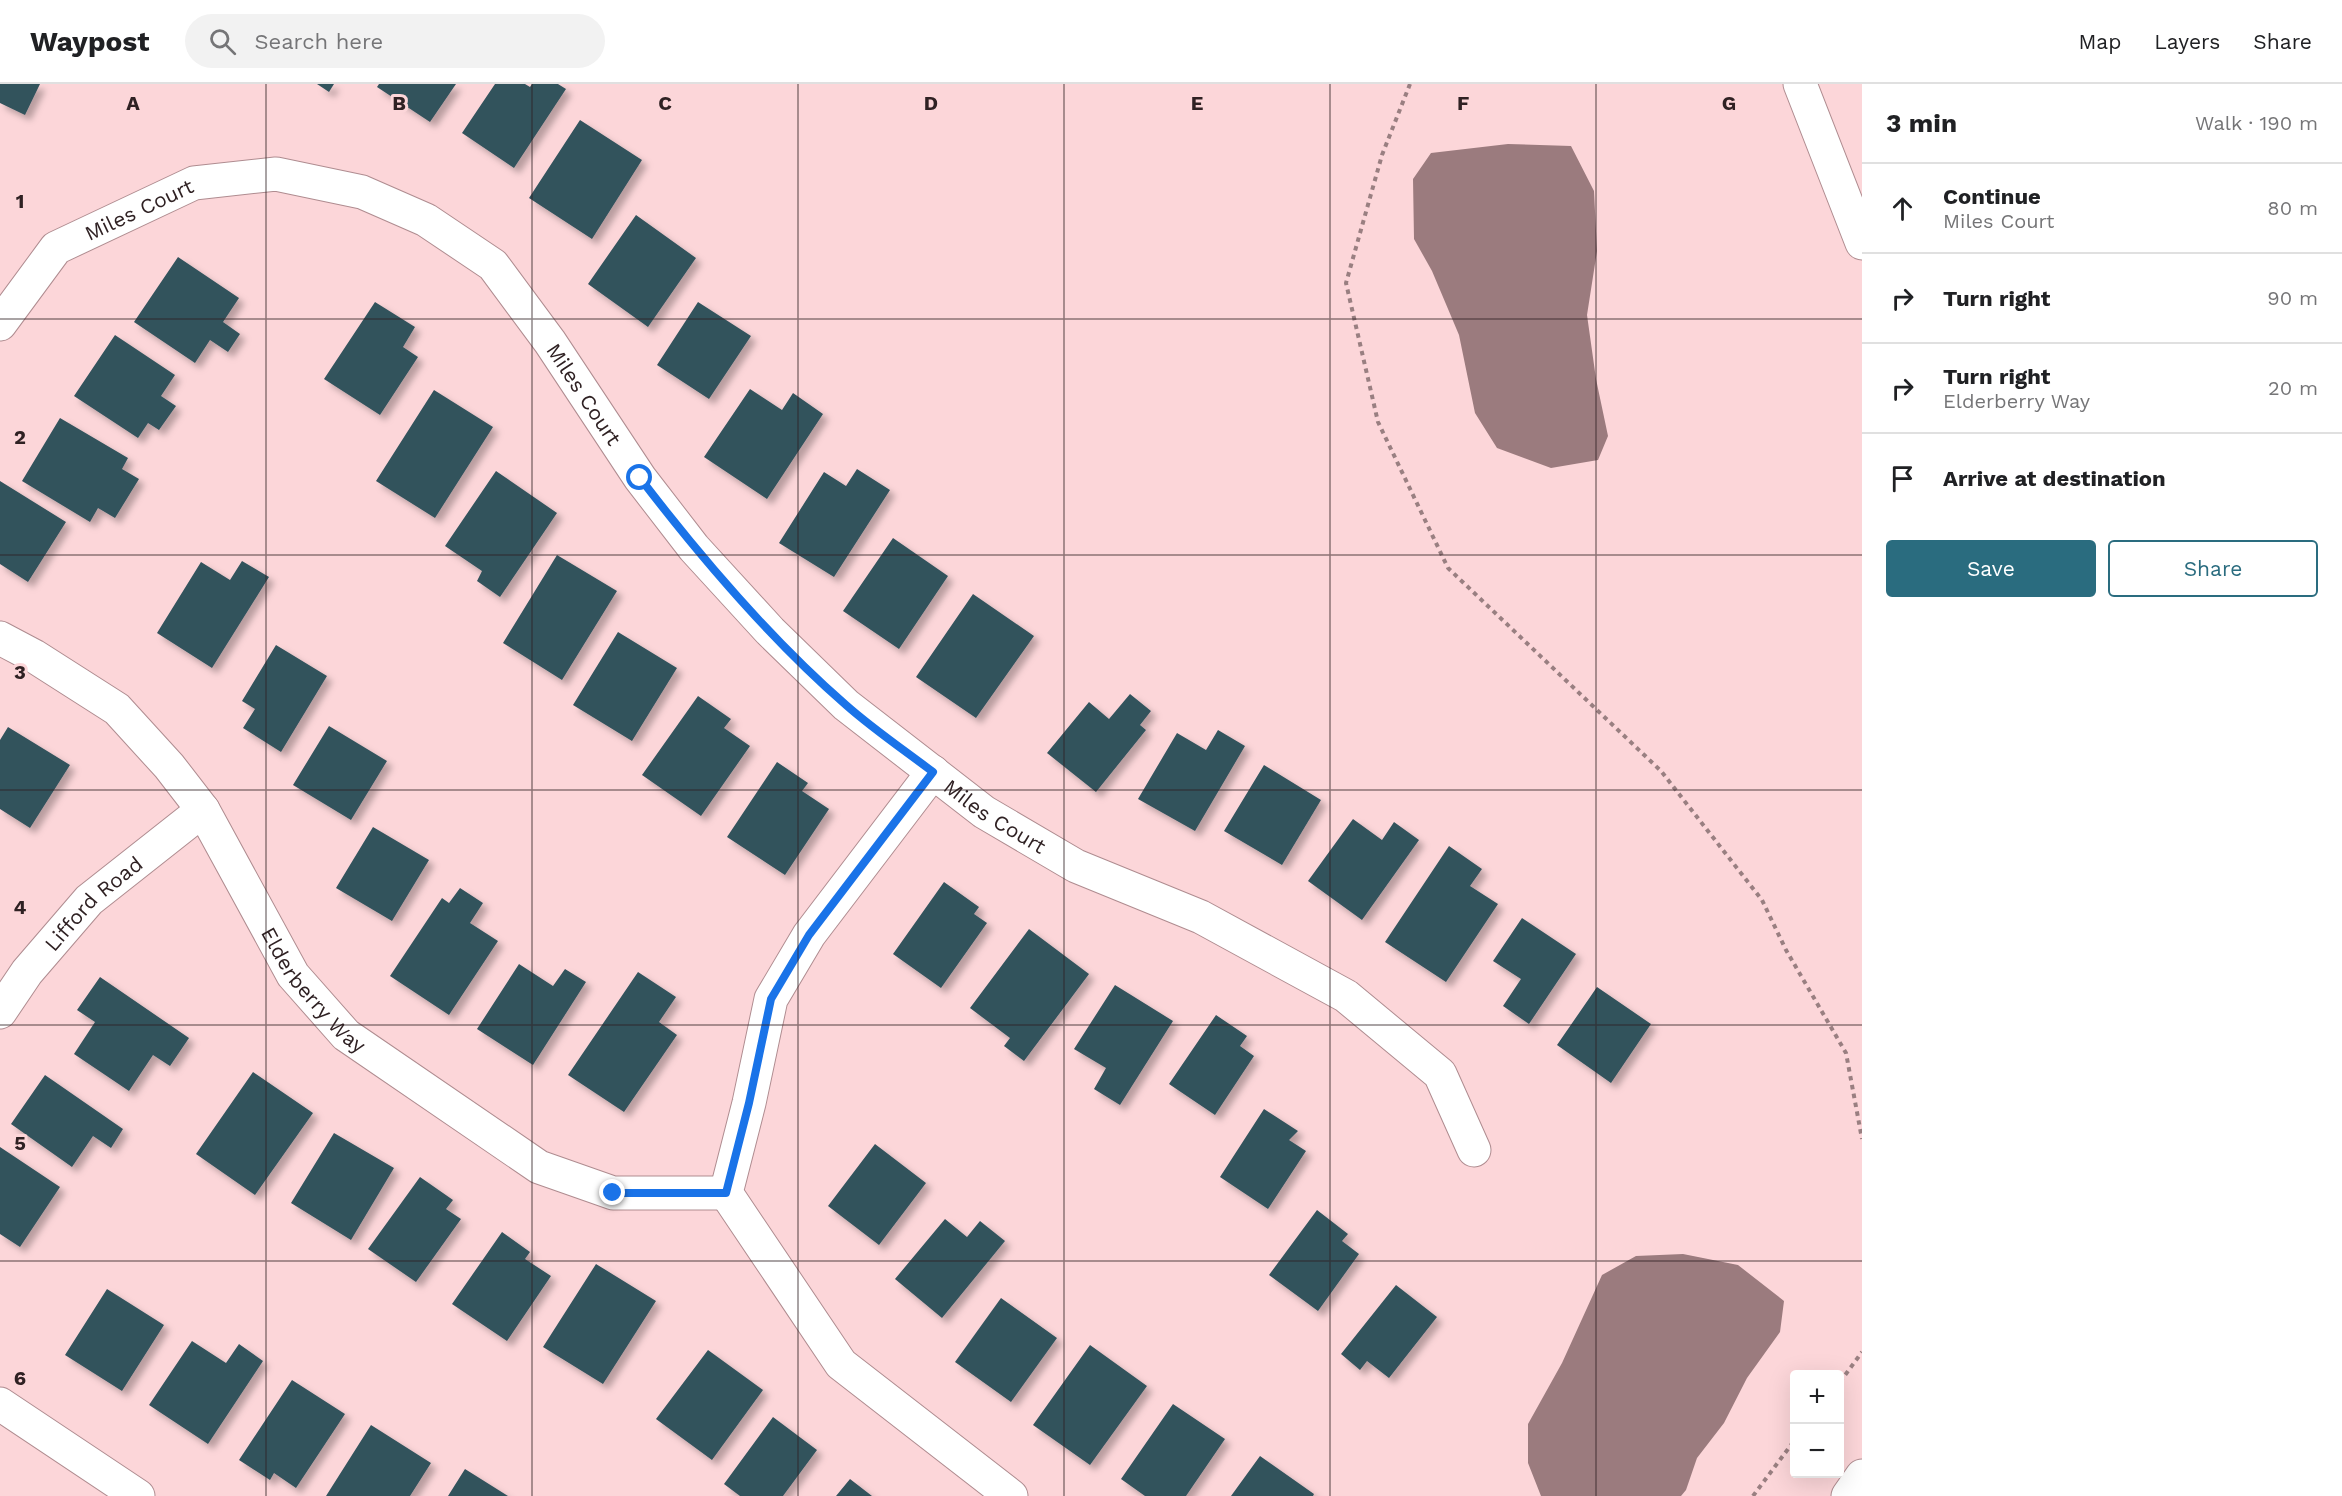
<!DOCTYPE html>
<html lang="en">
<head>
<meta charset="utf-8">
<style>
	:root { --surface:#fff; --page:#f2f2f2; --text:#202124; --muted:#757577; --line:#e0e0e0; --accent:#2a6c7f }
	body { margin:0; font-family:"Work Sans",sans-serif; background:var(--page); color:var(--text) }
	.controls { position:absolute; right:18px; bottom:18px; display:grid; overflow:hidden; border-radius:6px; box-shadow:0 6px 24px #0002 }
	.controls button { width:54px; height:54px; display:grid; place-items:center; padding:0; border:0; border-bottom:2px solid var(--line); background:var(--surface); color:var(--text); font:30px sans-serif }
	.stop { position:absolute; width:18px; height:18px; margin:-14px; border:4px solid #1a73e8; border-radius:50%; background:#fff }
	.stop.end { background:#1a73e8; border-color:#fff; box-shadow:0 2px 6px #0008 }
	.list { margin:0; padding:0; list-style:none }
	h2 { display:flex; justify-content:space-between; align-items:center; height:78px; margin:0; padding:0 24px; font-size:26px }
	h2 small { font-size:20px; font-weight:400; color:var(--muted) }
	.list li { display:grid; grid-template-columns:39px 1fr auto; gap:18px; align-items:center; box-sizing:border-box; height:90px; padding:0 24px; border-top:2px solid var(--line) }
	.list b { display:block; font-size:22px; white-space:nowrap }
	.list p { margin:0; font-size:20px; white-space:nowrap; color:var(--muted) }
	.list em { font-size:20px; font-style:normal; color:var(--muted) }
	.actions { display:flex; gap:12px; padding:18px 24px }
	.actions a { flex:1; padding:14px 0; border:2px solid var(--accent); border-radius:6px; text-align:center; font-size:21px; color:var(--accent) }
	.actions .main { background:var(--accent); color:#fff }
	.icon { flex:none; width:33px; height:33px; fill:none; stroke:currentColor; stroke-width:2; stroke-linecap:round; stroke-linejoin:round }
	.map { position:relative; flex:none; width:1862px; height:1412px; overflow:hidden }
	header { display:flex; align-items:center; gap:36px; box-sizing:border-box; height:84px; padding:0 30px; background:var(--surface); border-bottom:2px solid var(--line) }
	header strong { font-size:28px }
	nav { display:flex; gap:33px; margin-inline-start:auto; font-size:21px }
	.search { width:420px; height:54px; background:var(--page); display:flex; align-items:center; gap:15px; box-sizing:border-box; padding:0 21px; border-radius:33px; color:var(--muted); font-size:22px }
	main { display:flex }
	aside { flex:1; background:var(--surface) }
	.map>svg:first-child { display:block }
	.water { fill:#9b7b7e }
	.building { fill:#33525c; filter:url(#shadow) }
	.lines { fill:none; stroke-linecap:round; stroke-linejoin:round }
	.minor-casing { stroke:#af8c90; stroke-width:35 }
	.tertiary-casing { stroke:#af8c90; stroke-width:35 }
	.path { stroke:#997f81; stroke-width:4; stroke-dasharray:4.5 4.5; stroke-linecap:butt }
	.minor { stroke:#fff; stroke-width:33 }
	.tertiary { stroke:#fff; stroke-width:33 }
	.route { stroke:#1a73e8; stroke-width:8 }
	.grid { fill:none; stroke:#2f2123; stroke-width:1.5; stroke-opacity:0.55 }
	.labels { text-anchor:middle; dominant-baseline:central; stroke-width:6; stroke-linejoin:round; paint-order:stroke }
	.street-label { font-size:21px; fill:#2f2123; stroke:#fcd6d9 }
	.grid-label { font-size:20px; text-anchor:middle; font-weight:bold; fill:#2f2123; stroke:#fcd6d9; stroke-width:6; stroke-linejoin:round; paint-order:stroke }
</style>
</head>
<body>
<header>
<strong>Waypost</strong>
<div class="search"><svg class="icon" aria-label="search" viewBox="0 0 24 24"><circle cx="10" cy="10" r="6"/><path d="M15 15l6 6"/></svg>Search here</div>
<nav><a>Map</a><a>Layers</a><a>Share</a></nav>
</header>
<main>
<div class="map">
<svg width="1862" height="1412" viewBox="0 0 1862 1412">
	<defs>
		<filter id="shadow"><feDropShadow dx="5.5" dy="5.5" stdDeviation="3" flood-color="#0004"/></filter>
	</defs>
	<rect width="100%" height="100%" fill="#fcd6d9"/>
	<!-- water -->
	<path class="water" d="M1508,60L1571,62L1594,107L1597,167L1587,231L1596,295L1608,352L1598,376L1551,384L1497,364L1475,329L1459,251L1432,187L1414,155L1413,95L1431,69Z
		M1683,1170L1738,1181L1784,1217L1780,1248L1747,1294L1724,1339L1697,1374L1686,1406L1681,1412H1541L1528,1379V1340L1562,1279L1602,1191L1636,1172Z"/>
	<!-- building -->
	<path class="building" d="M0,0H40L25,31L0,19Z
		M317,0H334L329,8Z
		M379,0H456L430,38L377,3Z
		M495,0H525L530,3L532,0H558L566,5L514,84L462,49Z
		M580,36L642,76L592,155L529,114Z
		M636,131L696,174L648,243L588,200Z
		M178,173L239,214L223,238L240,250L228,268L210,256L195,279L134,238Z
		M375,218L415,243L403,263L418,273L380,331L324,295Z
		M698,218L751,252L709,315L657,281Z
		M115,251L175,291L161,312L176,322L159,346L148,339L138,354L74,312Z
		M750,305L782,326L793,309L823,330L767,415L704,373Z
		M434,306L493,343L435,434L376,397Z
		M60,334L128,374L122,385L139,395L115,434L98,424L90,438L22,397Z
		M857,385L890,406L834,493L779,459L824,388L846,402Z
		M496,387L557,429L500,513L477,497L482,487L445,462Z
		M0,397L66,438L28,498L0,480Z
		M893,454L948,492L899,565L843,527Z
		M557,471L617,507L562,596L503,559Z
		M242,477L269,493L212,584L157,549L201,478L230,496Z
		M973,510L1034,552L976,634L916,593Z
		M618,548L677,584L632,657L573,621Z
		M276,561L327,592L281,668L243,644L255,625L242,617Z
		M1130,610L1151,627L1140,641L1146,646L1096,708L1047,669L1089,618L1109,635Z
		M698,612L731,635L724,644L750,662L701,732L642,691Z
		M329,642L387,677L351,736L293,701Z
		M8,643L70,681L30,744L0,725V656Z
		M1218,646L1245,662L1195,747L1138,715L1177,649L1206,666Z
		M777,678L808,699L802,707L829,725L785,791L727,753Z
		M1264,681L1321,716L1282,781L1224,747Z
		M1353,735L1382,756L1394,738L1419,756L1362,836L1308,797Z
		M373,743L429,776L392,837L336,804Z
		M1449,762L1482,785L1470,802L1498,820L1446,898L1385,858Z
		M944,798L979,823L974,830L987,839L941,904L893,870Z
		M460,804L483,819L470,839L498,857L449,931L390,892L442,814L449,819Z
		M1522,834L1576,870L1529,940L1503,922L1521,895L1493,877Z
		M1029,845L1089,890L1024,977L1004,962L1010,954L970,924Z
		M519,880L553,902L565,885L586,898L533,981L477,945Z
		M638,888L676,913L659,938L677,951L624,1028L568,991Z
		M100,893L189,954L170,982L153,971L129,1007L74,970L95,938L77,926Z
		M1115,901L1173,937L1120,1021L1094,1005L1106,984L1074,965Z
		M1597,903L1651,940L1611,999L1557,961Z
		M1216,931L1247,952L1240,962L1254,972L1215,1031L1169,1000Z
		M253,988L313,1029L255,1111L196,1070Z
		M45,991L123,1045L111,1064L93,1052L72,1083L11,1040Z
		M1264,1025L1298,1047L1289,1056L1306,1067L1268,1125L1220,1093Z
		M334,1049L394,1084L351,1156L291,1119Z
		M875,1060L926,1099L879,1161L828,1122Z
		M0,1063L60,1103L20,1163L0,1150Z
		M420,1093L453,1116L446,1125L461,1135L416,1198L368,1165Z
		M1317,1126L1348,1150L1342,1157L1359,1170L1318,1227L1269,1191Z
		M945,1135L967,1153L980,1137L1005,1157L942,1234L895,1195Z
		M502,1148L530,1168L525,1175L551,1192L507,1257L452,1220Z
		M596,1180L656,1217L603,1300L543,1263Z
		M1396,1201L1437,1233L1389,1294L1367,1277L1360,1286L1341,1270Z
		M107,1205L164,1241L122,1307L65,1271Z
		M1001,1214L1057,1254L1011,1318L955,1278Z
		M192,1257L226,1279L239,1260L263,1277L208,1360L149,1321Z
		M1090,1261L1147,1302L1090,1381L1033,1341Z
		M708,1266L763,1306L712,1376L656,1335Z
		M292,1296L345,1330L296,1404L274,1389L270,1396L239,1376Z
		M1173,1320L1225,1355L1186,1412H1145L1121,1395Z
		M773,1333L817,1366L783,1412H740L724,1400Z
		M371,1341L431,1379L410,1412H326Z
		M1260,1372L1314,1410L1313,1412H1231Z
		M465,1385L508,1412H448Z
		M850,1395L872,1412H836Z"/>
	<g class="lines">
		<defs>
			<g id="minor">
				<path d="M1800,0L1862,159"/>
				<path id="s1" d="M0,240L56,164L194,99L276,90L362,108L426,136L493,181L550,258L640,394L694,464L770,547L846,621L984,728L1076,782L1201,833L1346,912L1440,990L1474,1066"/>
				<path id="s2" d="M0,554L34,572L117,625L169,682L203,726L293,891L346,951L539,1083L613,1109H726"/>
				<path d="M933,688L809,851L771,915L749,1019L726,1109L841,1280L1011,1412"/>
				<path id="s3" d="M0,928L27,888L89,816L203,726"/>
				<path d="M0,1320L138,1412"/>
			</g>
			<path id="tertiary" d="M1848,1412L1862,1392"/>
		</defs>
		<!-- minor casing -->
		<use href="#minor" class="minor-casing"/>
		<!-- tertiary casing -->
		<use href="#tertiary" class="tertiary-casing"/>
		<!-- path -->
		<path class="path" d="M1410,0L1382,71L1346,199L1378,338L1448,484L1661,687L1762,816L1786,866L1846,969L1862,1055
			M1840,1298L1862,1268
			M1753,1412L1794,1357"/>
		<!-- minor -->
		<use href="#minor" class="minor"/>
		<!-- tertiary -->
		<use href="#tertiary" class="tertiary"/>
	</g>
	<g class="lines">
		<!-- route -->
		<path class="route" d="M613,1109H726L749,1019L771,915L809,851L933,688C904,666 873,645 846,621C769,554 702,475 640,394"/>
	</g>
	<!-- grid -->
	<path class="grid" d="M266,0V1412M532,0V1412M798,0V1412M1064,0V1412M1330,0V1412M1596,0V1412M0,235H1862M0,471H1862M0,706H1862M0,941H1862M0,1177H1862"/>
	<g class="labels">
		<!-- street labels -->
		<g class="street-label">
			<text stroke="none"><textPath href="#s1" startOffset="186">Miles Court</textPath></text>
			<text stroke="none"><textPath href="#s1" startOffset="726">Miles Court</textPath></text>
			<text stroke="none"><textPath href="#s1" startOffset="1320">Miles Court</textPath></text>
			<text stroke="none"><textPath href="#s3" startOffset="144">Lifford Road</textPath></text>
			<text stroke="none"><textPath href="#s2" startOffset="482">Elderberry Way</textPath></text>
		</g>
	</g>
	<g class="grid-label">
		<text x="133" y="26">A</text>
		<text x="399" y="26">B</text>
		<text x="665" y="26">C</text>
		<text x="931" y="26">D</text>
		<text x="1197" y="26">E</text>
		<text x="1463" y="26">F</text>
		<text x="1729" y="26">G</text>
		<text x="20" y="124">1</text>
		<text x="20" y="360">2</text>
		<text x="20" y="595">3</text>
		<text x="20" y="830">4</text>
		<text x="20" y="1066">5</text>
		<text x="20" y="1301">6</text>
	</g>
</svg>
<div class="controls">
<button>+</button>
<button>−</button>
</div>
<div class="stop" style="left:640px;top:394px"></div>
<div class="stop end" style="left:613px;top:1109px"></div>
</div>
<aside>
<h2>3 min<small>Walk · 190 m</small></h2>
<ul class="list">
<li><svg class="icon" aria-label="ahead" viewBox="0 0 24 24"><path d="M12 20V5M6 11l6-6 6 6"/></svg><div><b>Continue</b><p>Miles Court</p></div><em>80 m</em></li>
<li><svg class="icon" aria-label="right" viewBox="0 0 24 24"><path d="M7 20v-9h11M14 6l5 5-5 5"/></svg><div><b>Turn right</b></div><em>90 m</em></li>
<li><svg class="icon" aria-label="right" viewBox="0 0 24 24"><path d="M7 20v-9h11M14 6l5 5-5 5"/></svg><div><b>Turn right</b><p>Elderberry Way</p></div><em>20 m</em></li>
<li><svg class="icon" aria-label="arrive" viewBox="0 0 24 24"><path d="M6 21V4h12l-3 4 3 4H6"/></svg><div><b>Arrive at destination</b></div></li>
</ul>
<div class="actions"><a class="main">Save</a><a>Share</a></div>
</aside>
</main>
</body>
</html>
